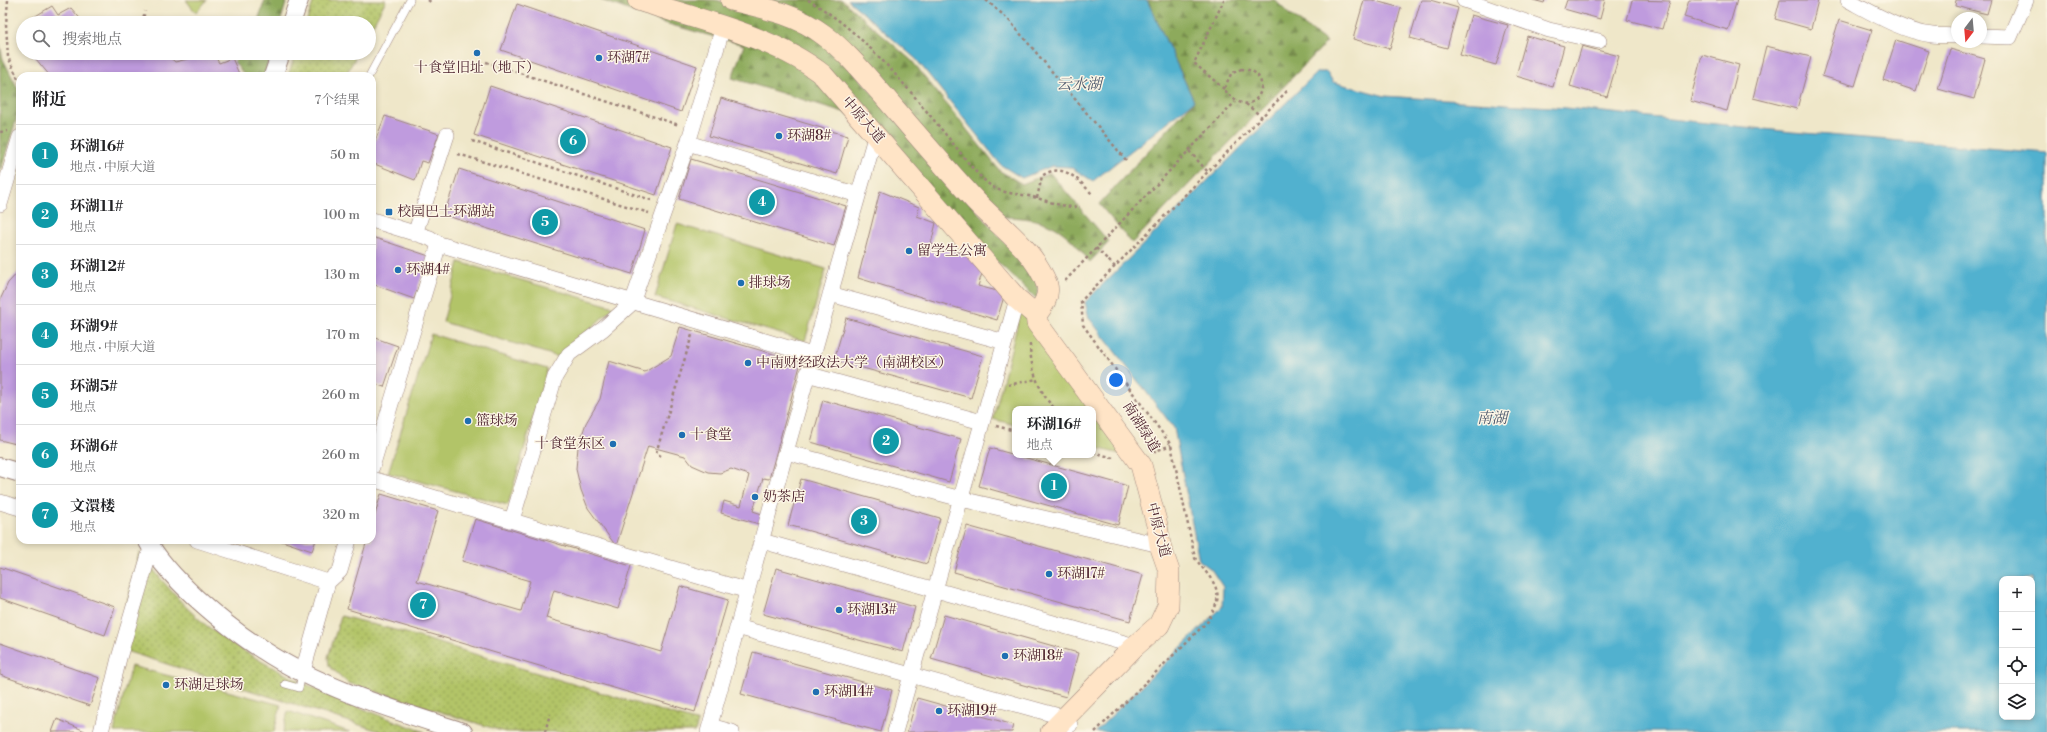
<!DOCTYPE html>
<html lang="zh">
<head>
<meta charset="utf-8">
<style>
	:root { --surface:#fff; --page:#f6f6f6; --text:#202124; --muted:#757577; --line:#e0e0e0; --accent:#db2777 }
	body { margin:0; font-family:"Libre Bodoni","Noto Serif SC",serif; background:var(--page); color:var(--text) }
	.controls { position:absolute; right:12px; bottom:12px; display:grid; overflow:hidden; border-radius:8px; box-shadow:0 2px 6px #0003 }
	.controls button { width:36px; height:36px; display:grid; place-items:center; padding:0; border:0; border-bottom:1px solid var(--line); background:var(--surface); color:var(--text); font:20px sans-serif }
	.compass { position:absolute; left:1951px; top:12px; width:36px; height:36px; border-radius:50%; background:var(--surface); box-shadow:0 2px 6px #0003; rotate:196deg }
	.you { position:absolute; left:1116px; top:380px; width:14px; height:14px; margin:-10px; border:3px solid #fff; border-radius:50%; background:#1a73e8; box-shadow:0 0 0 6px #1a73e833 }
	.badge { display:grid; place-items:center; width:26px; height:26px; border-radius:50%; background:var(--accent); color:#fff; font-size:13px; font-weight:700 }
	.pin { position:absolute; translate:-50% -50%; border:2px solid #fff; box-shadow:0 1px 4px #0006 }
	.popup { position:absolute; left:1012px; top:406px; width:84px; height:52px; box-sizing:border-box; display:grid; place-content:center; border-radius:8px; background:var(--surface); filter:drop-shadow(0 1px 3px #0005); font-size:13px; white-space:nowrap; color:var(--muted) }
	.popup b { font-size:15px; color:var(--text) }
	.popup::after { content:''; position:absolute; left:50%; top:100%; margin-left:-8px; border:8px solid transparent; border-top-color:var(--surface) }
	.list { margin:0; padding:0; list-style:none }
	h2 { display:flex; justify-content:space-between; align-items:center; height:52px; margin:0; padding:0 16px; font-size:17px }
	h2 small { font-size:13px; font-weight:400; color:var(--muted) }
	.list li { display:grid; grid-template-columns:26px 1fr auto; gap:12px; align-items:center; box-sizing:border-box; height:60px; padding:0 16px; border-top:1px solid var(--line) }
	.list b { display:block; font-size:15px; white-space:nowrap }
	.list p { margin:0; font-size:13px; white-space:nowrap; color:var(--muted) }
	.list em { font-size:13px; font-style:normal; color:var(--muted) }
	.icon { flex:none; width:22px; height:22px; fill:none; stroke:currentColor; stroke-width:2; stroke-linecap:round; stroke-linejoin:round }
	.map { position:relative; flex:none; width:2047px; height:732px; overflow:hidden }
	.search { position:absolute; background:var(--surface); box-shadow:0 2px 6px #0003; left:16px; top:16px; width:360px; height:44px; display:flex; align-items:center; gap:10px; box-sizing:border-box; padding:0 14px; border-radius:22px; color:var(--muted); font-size:15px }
	.panel { position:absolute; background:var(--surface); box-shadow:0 2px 6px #0003; left:16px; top:72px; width:360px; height:472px; border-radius:12px }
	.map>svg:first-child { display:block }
	.grass { fill:url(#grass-dots); stroke:#7e724a }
	.forest { fill:url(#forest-firs); stroke:#6c6444 }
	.garden { fill:#b2c468; stroke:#7e724a }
	.water { fill:#51b1cf; stroke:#4e687d; fill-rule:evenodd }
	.building { fill:#bf9bde }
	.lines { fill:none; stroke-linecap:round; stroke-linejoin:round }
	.service-casing { stroke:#9c837a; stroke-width:8 }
	.minor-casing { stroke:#9c837a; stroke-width:16 }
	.tertiary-casing { stroke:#9c837a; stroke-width:20 }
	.secondary-casing { stroke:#9c837a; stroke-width:22 }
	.path { stroke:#9c837a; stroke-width:2.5; stroke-dasharray:3 3; stroke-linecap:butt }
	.service { stroke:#fff; stroke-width:7 }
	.minor { stroke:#fff; stroke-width:15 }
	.tertiary { stroke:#fff; stroke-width:18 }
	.secondary { stroke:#ffe4c6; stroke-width:21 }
	.poi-dot { fill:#1f6fb2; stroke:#fcf5e5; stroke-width:1.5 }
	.labels { text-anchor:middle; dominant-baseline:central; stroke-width:3; stroke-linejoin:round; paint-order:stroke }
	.poi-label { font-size:14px; fill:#4a1f2b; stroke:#fcf5e5; text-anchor:start }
	.street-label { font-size:14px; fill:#4a1f2b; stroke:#fcf5e5 }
	.water-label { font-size:15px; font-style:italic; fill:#4d596d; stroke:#fcf5e5 }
</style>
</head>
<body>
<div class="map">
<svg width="2047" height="732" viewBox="0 0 2047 732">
	<defs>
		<pattern id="grass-dots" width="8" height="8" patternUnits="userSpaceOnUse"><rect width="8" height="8" fill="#b2c468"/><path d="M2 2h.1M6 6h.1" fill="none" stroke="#939f56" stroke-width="1.8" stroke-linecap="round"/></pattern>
		<pattern id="forest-firs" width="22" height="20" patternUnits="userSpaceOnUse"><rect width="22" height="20" fill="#8daa5c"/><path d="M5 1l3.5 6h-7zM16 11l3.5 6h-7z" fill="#758a4c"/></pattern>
	</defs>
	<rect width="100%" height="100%" fill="#fcf5e5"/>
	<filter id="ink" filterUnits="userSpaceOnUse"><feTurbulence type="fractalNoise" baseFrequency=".025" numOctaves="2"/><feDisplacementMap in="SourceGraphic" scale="8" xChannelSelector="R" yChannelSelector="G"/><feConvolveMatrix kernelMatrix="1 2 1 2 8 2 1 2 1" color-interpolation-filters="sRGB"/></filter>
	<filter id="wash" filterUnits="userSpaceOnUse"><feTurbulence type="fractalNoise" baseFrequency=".012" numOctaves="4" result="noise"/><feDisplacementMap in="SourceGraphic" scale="16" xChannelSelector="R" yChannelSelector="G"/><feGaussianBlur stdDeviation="0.9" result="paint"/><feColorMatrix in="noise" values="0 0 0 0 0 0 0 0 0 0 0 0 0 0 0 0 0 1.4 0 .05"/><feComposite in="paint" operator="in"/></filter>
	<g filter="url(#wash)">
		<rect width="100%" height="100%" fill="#efe7c9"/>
		<!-- grass -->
		<path class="grass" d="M314,0H386L369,32V23H306Z
			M296,53H358L345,76H288Z
			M139,552C160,578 181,605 207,626C271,674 350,705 425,732H382L116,648Z
			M341,616L399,631L698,722L695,732H505L348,683L329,666L328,657Z"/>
		<!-- forest -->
		<path class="forest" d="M265,0H287L280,23H257Z
			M601,0H715L747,7L798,24L838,54L1038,280L1037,299L973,239L847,113L732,78L744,45L661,22Z
			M748,0H842L912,61L1000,171L1022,184L1050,173L1109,242L1090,262C1083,254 1076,243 1067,236C1047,218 1022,217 996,217L840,42Z
			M1147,0H1275L1289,14L1327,42L1132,243L1099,204L1194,101Z
			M0,45L3,59L20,93V107L0,173Z
			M240,53H271L264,76H245L234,62Z"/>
		<!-- garden -->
		<path class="garden" d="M186,0H207L196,13Z
			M677,224L826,269L805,341L655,297Z
			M459,262L614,307L559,357L443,322Z
			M1021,311L1131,457L1093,447V409H1015V425L993,419Z
			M431,334L547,369L508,505L388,473Z
			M131,666L281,705L274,732H114Z
			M288,711L350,732H283Z"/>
		<!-- water -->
		<path class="water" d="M848,0H1147L1194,101L1093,181L1070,167L1052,166L1022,178L1001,165L916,59Z
			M1317,72H1327L1333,82L1385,96L1566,108L1792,132L2047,153V732H1095L1222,607L1223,587L1211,569L1199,560L1174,428L1089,318L1085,302ZM2002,579H2032V717H2002Z"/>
		<g id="blocks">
			<!-- building -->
			<path class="building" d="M1364,0H1372L1401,8L1390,49L1353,39Z
				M1421,0H1430L1458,8L1447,48L1410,38Z
				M1533,0H1545L1544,3Z
				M1567,0H1605L1600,19L1564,9Z
				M1632,0L1670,1L1662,29L1627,20Z
				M1689,0H1737L1728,30L1684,17Z
				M1780,0H1818L1811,29L1775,19Z
				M1956,0H1991L1987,14L1955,6Z
				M517,4L697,66L681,112L501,50Z
				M52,6L58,15L71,8L84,23H31L29,20Z
				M1471,15L1508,25L1496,65L1460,55Z
				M1839,20L1872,30L1855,86L1822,76Z
				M1527,36L1564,46L1553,87L1516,76Z
				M1896,40L1929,51L1916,91L1883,80Z
				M1582,46L1619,56L1607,97L1570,86Z
				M1766,46L1811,57L1797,109L1753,98Z
				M1950,49L1985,59L1974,99L1938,89Z
				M31,53H165L175,62L213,53L219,63L232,58L240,76H50Z
				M1702,55L1739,65L1727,111L1690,101Z
				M490,86L672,147L656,195L474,135Z
				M721,98L848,136L837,174L709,136Z
				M385,116L439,134L428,163L421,161L415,180L372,163V149Z
				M691,159L846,206L834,246L679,199Z
				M459,169L645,230L632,274L444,215Z
				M880,191L919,207L917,216L936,223L931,244L974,257L983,270L978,286L1005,293L997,320L858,278Z
				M372,237L429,256L414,299L372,284Z
				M20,270V445L0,440V300L8,283Z
				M846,318L983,356L971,398L834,360Z
				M680,327L801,362L769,479L763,478L753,511L762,514L759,524L721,513L724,501L741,506L749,475L731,469L720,473L708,472L692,465L685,456L648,446L616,546L588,508L581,490L576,469L578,447L586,423L600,399L609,361L645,372L671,356Z
				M372,337L398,346L384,387L372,383Z
				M823,400L961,439L949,482L811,442Z
				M990,448L1128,486L1118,525L979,486Z
				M801,479L940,518L927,564L788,525Z
				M381,494L438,511L417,581L521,611L530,581L462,561L475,519L631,566L618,609L554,590L546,618L661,652L680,586L728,600L695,712L347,609L367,540H372V525Z
				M967,526L1143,575L1130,621L954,572Z
				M279,540H316L312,551Z
				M0,567L115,607L105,635L0,598Z
				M776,568L915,607L903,652L763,614Z
				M944,615L1078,653L1066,697L931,659Z
				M0,643L100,678L90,706L0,675Z
				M753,652L892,690L881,732L741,694Z
				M917,698L1014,725L1012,732H907Z
				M57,719L85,731L84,732H52Z"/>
		</g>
	</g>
	<g filter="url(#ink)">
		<use href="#blocks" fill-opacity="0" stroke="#9c837a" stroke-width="1"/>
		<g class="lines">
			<defs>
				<path id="service" d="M369,76L410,0
					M285,684L299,688L302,674"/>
				<path id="minor" d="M1464,0L1549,30L1599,41
					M1848,0C1874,14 1902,31 1932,35C1940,36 1949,35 1957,36
					M1981,36L2010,37L2026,0
					M688,143L858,195
					M0,204L20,137
					M372,220L430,238L439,244L812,355
					M415,234L447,135
					M830,294L1005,342
					M807,374L982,422
					M786,452L961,499L1160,545
					M372,467L439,244
					M372,479L748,591
					M0,502L20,508
					M512,520L555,377L569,354L603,329L632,303L688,143L723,27
					M197,540L328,582
					M762,541L1135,646
					M737,627L1066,718L1070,725
					M303,671L328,582L340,571L349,540
					M710,726L732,732
					M101,732L119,658L151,548
					M708,732C764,533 818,333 876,134
					M895,732L1017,299"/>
				<path id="tertiary" d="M291,23L299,0
					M273,76L281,53
					M0,467L20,473
					M147,540C159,562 178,581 196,598C217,617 239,635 263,650C320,688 398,711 463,732"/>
				<path id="secondary" d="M638,0C696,19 776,37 823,75L1017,299L1036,315L1037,323L1141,465L1157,525L1160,545L1169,571L1168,606L1159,625L1135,646L1051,732
					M731,0C764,8 796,14 824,35C846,51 865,75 883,95C912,129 941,163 971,196C996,224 1034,248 1047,285C1050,297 1042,307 1036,315"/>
			</defs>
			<!-- service casing -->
			<use href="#service" class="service-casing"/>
			<!-- minor casing -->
			<use href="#minor" class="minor-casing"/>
			<!-- tertiary casing -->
			<use href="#tertiary" class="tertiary-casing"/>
			<!-- secondary casing -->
			<use href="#secondary" class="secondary-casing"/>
			<!-- path -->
			<path class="path" d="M8,0L6,24L8,57L20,83
				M428,0L432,3
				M808,0C864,32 906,86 946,135C960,151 973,172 990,185C1003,195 1019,193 1033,197C1049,201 1063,208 1080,207
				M986,0L1008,19L1126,160
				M142,23L145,11
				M486,62L679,125
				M1241,69C1280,69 1256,131 1224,89L1231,74Z
				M1224,89L1194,63L1224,0
				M1246,104L1262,117
				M0,132L8,131
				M472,141L654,201
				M1189,151L1208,172
				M458,154L649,213
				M1037,198L1042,176C1062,161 1079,180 1092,194
				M1096,248L1115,267
				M1065,281L1235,102
				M1030,344C1030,367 1039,393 1055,409
				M1008,385L1037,379
				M996,426L1015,431
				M1093,452L1113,458
				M1153,452L1171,445
				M661,456L656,453L692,335
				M545,732L550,714
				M1095,732L1208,621C1211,615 1216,607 1217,601C1221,585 1202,569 1195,558L1171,445L1083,325L1081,301L1288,90"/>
			<!-- service -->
			<use href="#service" class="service"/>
			<!-- minor -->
			<use href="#minor" class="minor"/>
			<!-- tertiary -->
			<use href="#tertiary" class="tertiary"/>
			<!-- secondary -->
			<use href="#secondary" class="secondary"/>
		</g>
	</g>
	<!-- markers -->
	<g class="poi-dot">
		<circle cx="477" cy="53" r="4"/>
		<circle cx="599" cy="58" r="4"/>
		<circle cx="779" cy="136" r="4"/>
		<rect x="385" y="208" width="8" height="8" rx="2"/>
		<circle cx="909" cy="251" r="4"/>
		<circle cx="398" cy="270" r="4"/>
		<circle cx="741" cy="283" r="4"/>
		<circle cx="748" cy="363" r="4"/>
		<circle cx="468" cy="421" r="4"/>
		<circle cx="682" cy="435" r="4"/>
		<circle cx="613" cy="444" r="4"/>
		<circle cx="755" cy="497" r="4"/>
		<circle cx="1049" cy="574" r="4"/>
		<circle cx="839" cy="610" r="4"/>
		<circle cx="1005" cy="656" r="4"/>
		<circle cx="166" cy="685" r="4"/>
		<circle cx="816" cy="692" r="4"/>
		<circle cx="939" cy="711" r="4"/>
	</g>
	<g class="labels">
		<!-- poi labels -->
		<g class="poi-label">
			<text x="607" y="58">环湖7#</text>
			<text x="477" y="68" text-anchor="middle">十食堂旧址（地下）</text>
			<text x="787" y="136">环湖8#</text>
			<text x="397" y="212">校园巴士环湖站</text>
			<text x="917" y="251">留学生公寓</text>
			<text x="406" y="270">环湖4#</text>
			<text x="749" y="283">排球场</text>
			<text x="756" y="363">中南财经政法大学（南湖校区）</text>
			<text x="476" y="421">篮球场</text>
			<text x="690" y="435">十食堂</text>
			<text x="605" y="444" text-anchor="end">十食堂东区</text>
			<text x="763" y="497">奶茶店</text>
			<text x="1057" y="574">环湖17#</text>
			<text x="847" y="610">环湖13#</text>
			<text x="1013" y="656">环湖18#</text>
			<text x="174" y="685">环湖足球场</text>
			<text x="824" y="692">环湖14#</text>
			<text x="947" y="711">环湖19#</text>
		</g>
		<!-- street labels -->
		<g class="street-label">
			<text transform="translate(863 120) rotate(49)">中原大道</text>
			<text transform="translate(1141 427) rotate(58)">南湖绿道</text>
			<text transform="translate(1158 530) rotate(75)">中原大道</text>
		</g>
		<!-- water labels -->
		<g class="water-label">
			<text x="1079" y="84">云水湖</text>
			<text x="1492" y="418">南湖</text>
		</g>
	</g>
</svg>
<div class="controls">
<button>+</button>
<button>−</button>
<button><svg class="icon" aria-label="locate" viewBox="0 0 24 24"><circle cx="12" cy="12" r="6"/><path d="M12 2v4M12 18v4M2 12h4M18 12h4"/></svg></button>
<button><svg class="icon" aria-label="layers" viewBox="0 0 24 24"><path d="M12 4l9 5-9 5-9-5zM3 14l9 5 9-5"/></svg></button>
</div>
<svg class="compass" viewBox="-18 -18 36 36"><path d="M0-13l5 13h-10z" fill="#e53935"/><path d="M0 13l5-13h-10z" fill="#757577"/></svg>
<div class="you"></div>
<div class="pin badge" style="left:1054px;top:486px;background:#0f9aa8">1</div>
<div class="popup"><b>环湖16#</b>地点</div>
<div class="pin badge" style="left:886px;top:441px;background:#0f9aa8">2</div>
<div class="pin badge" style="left:864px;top:521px;background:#0f9aa8">3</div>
<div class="pin badge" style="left:762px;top:202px;background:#0f9aa8">4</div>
<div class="pin badge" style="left:545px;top:222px;background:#0f9aa8">5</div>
<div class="pin badge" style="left:573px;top:141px;background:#0f9aa8">6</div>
<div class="pin badge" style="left:423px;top:605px;background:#0f9aa8">7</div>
<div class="search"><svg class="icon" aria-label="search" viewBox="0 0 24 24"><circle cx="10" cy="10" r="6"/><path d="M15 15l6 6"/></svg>搜索地点</div>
<section class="panel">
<h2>附近<small>7个结果</small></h2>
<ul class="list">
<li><span class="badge" style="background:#0f9aa8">1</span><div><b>环湖16#</b><p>地点 · 中原大道</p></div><em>50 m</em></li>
<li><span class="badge" style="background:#0f9aa8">2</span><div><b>环湖11#</b><p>地点</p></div><em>100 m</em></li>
<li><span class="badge" style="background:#0f9aa8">3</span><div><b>环湖12#</b><p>地点</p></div><em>130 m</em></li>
<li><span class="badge" style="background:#0f9aa8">4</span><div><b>环湖9#</b><p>地点 · 中原大道</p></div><em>170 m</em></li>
<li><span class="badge" style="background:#0f9aa8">5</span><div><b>环湖5#</b><p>地点</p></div><em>260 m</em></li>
<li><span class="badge" style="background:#0f9aa8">6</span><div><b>环湖6#</b><p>地点</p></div><em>260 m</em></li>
<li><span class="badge" style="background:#0f9aa8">7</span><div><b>文澴楼</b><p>地点</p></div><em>320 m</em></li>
</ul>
</section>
</div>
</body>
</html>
